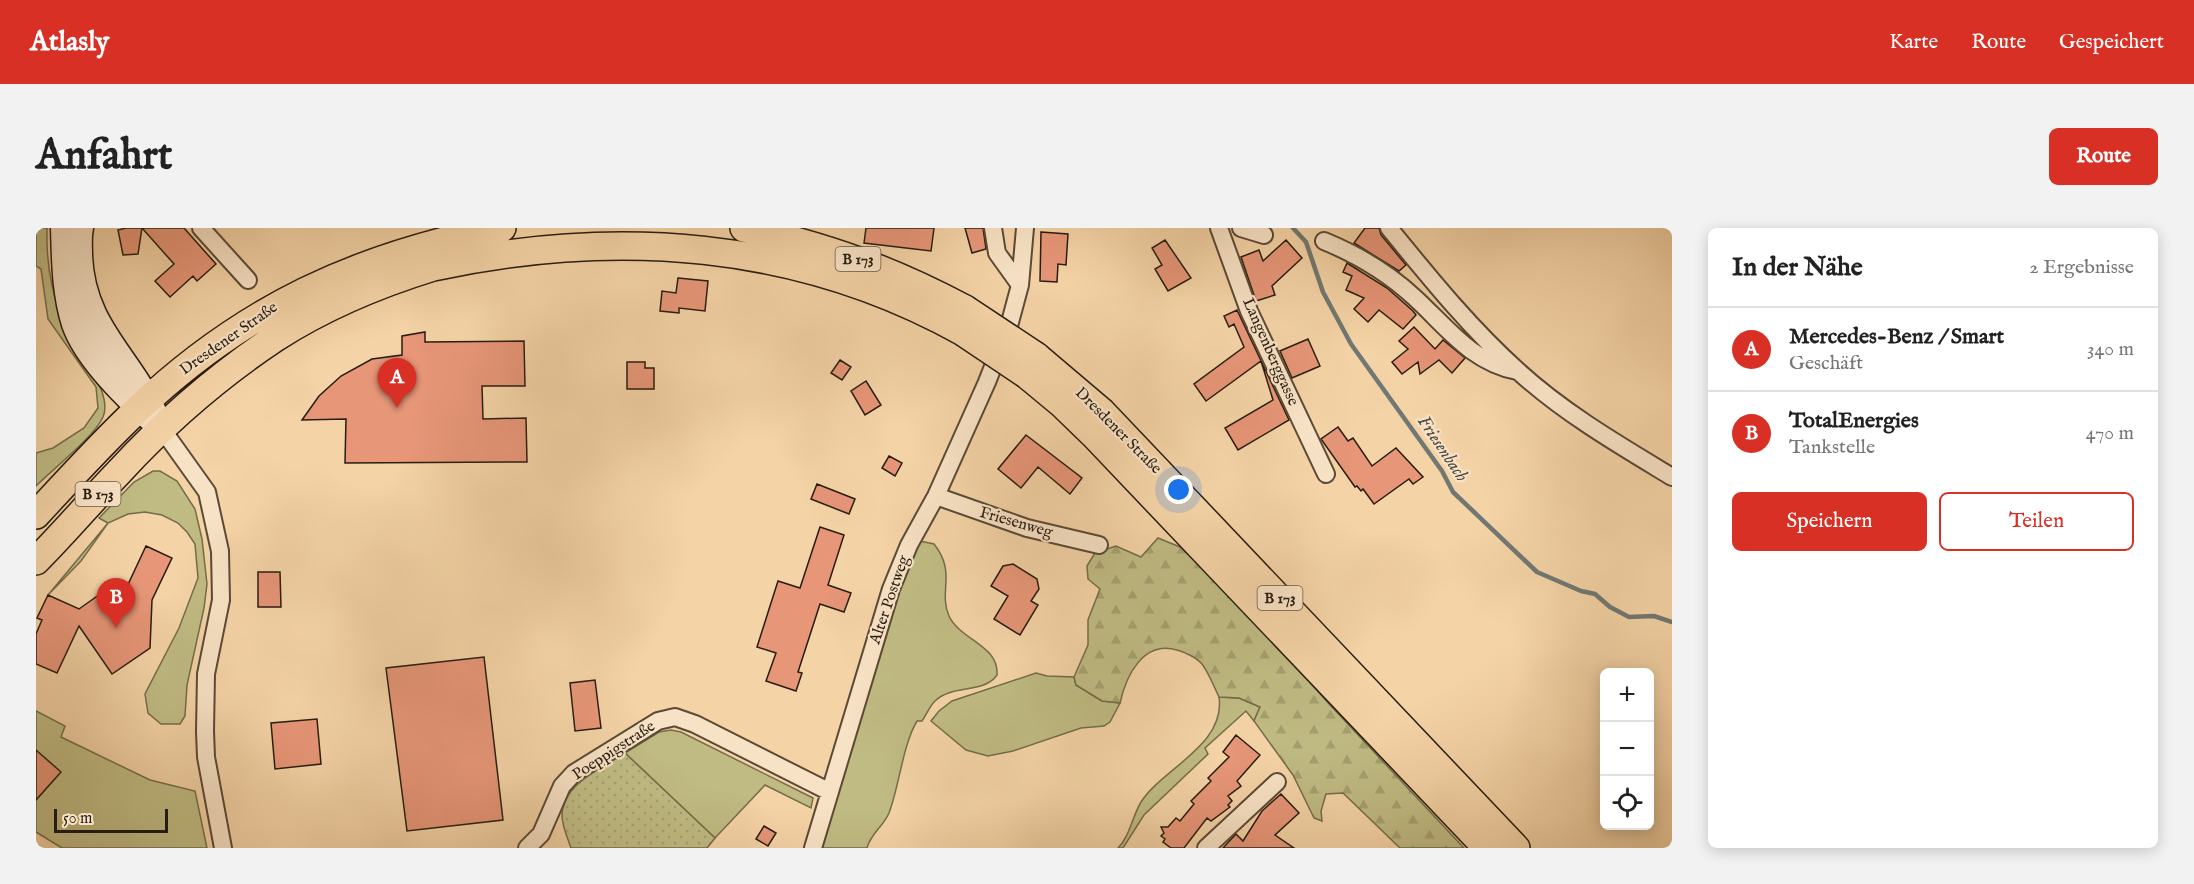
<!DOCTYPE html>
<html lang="de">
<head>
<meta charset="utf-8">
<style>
	:root { --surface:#fff; --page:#f2f2f2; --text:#222; --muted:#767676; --line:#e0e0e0; --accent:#d93025 }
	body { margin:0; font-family:"IM FELL English",serif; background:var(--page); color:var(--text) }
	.controls { position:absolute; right:18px; bottom:18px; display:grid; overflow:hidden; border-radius:9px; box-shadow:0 3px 15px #0003 }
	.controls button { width:54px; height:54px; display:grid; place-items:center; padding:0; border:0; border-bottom:2px solid var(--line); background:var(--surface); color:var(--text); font:30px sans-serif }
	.scale { position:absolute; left:18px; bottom:15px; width:114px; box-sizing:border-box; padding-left:6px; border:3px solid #271d11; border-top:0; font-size:16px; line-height:21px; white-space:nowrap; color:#271d11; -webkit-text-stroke:4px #f8e2c5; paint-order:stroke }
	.you { position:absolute; left:1143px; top:262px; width:21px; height:21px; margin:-15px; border:4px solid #fff; border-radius:50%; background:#1a73e8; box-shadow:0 0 0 9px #1a73e833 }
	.badge { display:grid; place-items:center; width:39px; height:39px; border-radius:50%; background:var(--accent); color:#fff; font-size:20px; font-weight:700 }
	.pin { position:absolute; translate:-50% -50px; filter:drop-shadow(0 2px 3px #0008) }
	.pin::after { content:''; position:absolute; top:32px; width:21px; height:18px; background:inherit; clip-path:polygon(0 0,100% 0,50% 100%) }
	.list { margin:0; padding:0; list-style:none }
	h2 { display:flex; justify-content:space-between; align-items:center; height:78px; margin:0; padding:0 24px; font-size:26px }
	h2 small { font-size:20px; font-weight:400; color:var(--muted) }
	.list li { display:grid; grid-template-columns:39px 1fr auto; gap:18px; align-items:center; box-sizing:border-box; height:84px; padding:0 24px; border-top:2px solid var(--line) }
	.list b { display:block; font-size:22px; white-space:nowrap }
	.list p { margin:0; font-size:20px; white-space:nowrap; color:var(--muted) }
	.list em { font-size:20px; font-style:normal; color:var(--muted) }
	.actions { display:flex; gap:12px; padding:18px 24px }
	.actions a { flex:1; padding:14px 0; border:2px solid var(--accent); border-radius:9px; text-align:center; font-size:21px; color:var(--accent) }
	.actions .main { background:var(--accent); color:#fff }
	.icon { flex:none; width:33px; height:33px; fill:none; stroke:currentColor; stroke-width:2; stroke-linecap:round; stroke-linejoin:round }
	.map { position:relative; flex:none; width:1636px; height:620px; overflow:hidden; border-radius:9px }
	header { display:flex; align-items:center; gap:36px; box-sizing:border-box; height:84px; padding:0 30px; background:var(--accent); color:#fff }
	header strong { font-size:28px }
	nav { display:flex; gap:33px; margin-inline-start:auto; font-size:21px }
	.intro { display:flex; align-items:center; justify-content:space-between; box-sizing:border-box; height:144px; padding:0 36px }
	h1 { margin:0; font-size:42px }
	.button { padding:15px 27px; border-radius:9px; background:var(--accent); color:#fff; font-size:21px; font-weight:700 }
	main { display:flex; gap:36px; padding:0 36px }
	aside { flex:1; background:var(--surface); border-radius:9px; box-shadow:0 3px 15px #0003 }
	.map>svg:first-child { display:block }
	.grass { fill:#c0bb83; stroke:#746c4a; stroke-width:1.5 }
	.forest { fill:url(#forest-firs); stroke:#746c4a; stroke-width:1.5 }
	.garden { fill:url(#garden-dots); stroke:#746c4a; stroke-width:1.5 }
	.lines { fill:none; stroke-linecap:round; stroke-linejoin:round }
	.stream { stroke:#717873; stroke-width:4.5 }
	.building { fill:#e79678; stroke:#271d11; stroke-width:1.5 }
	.minor-casing { stroke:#5a4a36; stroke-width:20 }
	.secondary-casing { stroke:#271d11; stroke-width:27 }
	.primary-casing { stroke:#271d11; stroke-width:30 }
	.minor { stroke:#f8e2c5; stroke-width:16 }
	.secondary { stroke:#f8e2c5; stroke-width:24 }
	.primary { stroke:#f4d3a6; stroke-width:27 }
	.primary-bridge-casing { stroke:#271d11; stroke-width:30; stroke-linecap:butt }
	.primary-bridge { stroke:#f4d3a6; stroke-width:27 }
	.labels { text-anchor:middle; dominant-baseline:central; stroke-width:4.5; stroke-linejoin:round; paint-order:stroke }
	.shield { fill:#f8e2c5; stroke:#665847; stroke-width:1.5 }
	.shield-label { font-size:15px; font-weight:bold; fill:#271d11 }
	.street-label { font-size:16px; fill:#271d11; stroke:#f8e2c5 }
	.water-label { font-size:18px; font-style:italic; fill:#4c4a42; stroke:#f8e2c5 }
</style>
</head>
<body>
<header>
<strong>Atlasly</strong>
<nav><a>Karte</a><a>Route</a><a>Gespeichert</a></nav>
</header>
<div class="intro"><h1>Anfahrt</h1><a class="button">Route</a></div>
<main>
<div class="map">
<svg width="1636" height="620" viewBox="0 0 1636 620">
	<defs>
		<pattern id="forest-firs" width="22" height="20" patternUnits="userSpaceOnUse" patternTransform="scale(1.5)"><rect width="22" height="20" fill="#c0bb83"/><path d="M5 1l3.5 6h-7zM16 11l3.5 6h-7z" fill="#a5a070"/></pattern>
		<pattern id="garden-dots" width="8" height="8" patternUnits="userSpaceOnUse" patternTransform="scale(1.5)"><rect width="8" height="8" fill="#c0bb83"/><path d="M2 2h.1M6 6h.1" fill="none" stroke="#a5a070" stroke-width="1.8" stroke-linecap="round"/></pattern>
	</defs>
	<rect width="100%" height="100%" fill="#f4d3a6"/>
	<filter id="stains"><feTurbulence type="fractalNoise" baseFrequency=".00333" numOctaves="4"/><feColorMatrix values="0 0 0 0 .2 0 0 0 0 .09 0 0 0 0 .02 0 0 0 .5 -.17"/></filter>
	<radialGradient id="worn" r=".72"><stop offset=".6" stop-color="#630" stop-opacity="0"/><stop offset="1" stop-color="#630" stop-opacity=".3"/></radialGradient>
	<!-- grass -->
	<path class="grass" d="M0,0H11C9,68 30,104 65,161C68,169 71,180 67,189C59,208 17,241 0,258V225L17,220L48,200L62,180L60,159L12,91L5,41L0,38Z
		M117,243H124L141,253L159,281L166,311L171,356L168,380L151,457L149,488L144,496H125L112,485L109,466L143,400L162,350L159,316L151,304L142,295L126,287L109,284L92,286L72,295L45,333L12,367L72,295L63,290L98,254Z
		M884,313L898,316C921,345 902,363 913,388C924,412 963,417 961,447C948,466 916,456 899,473C893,479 891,486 886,493H881C867,516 863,559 853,585C847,599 835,605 831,620H782L866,343Z
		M1000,445L1011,448L1038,449L1040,457L1066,473L1084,475L1074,494L1068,498L1045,500L977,523L952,528L930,522L895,493L903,483L916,473Z
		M1183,469L1203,470L1224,479L1218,493L1210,483L1169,520L1172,526L1108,587L1087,620H1082C1094,608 1096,589 1105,574C1127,540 1190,517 1183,469Z
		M0,483L29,498L25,509L114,552L159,563L171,620H26L0,604Z
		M635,502L645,504L777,570L775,580L729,557L679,610L589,525L623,504Z"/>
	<!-- forest -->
	<path class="forest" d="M1122,310L1144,319L1185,354L1294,477L1428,620H1364L1307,565L1290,566L1285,583L1286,593L1278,590L1257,547L1218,493L1224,479L1203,470L1183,469C1178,459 1173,445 1166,436C1161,430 1149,424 1141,422C1107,412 1090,448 1084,475L1066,473L1040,457L1038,449L1052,417V392L1064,361L1052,351L1051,338L1059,325L1080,318L1105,329Z"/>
	<!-- garden -->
	<path class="garden" d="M589,525L679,610L671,620H535C532,611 526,598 526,588C526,556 566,540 589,525Z"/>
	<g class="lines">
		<!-- stream -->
		<path class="stream" d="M1257,0L1270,14L1287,64L1315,116L1406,243L1417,264L1501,344L1545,363L1559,366L1574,379L1593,389L1618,388L1636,394"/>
	</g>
	<!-- building -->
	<path class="building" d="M90,0H148L180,36L161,53L157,48L134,69L119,53L138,36L106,0L102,26L87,27L82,2Z
		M830,0H898L895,23L828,15Z
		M929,0H947L950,21L936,25Z
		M1329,0H1343L1345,7L1370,37L1363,43L1318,15Z
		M1005,4L1032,6L1030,37L1022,36L1021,54L1004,53Z
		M1129,12L1155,50L1132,63L1119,41L1126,37L1116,20Z
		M1250,12L1266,30L1236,58L1239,67L1220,73L1205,29L1223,22L1227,33Z
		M1311,35L1351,60L1377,83L1380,87L1367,101L1343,82L1332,94L1318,81L1328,70L1310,62L1316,48L1307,44Z
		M642,50L672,53L669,83L643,80V85L624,83L626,63L640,65Z
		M1201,82L1253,192L1202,222L1189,200L1237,172L1225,133L1170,173L1158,156L1208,119L1198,96L1193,99L1188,88Z
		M1378,99L1399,121L1407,112L1429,130L1416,145L1403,132L1384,146L1382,134L1366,146L1356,134L1372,121L1363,113Z
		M389,104V114L488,113L489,158H446L447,191L490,190L491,234L309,235L310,191L266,192L283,168L305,148L336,131L366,127V108Z
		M1272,111L1284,138L1256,150L1244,123Z
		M804,132L815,139L806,152L795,145Z
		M591,134H609V140H618V161H591Z
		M830,153L845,177L829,187L815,163Z
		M1302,199L1312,213L1317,210L1336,238L1360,220L1387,249L1377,256L1373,251L1338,276L1327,261L1325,263L1321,258L1319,259L1285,211Z
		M990,207L1046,250L1034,266L1002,239L985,260L962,241Z
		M853,228L866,235L859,248L846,240Z
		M781,256L819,271L813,286L775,271Z
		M784,299L808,307L792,357L815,365L808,384L784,376L762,444L766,445L760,463L730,453L740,425L721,419L742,353L764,360Z
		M110,318L136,330L116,372L114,420L76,446L43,398L21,445L0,436V406L6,392L1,390L12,367L43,381L74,359L88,365Z
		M977,336L1001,351L1003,361L995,373L1002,377L984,407L958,391L972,368L955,358L967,338Z
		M222,344H244L245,379H222Z
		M448,429L467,592L371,603L350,440Z
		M559,452L565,500L539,503L534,455Z
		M281,491L285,536L239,541L235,495Z
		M1200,507L1224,527L1201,553L1205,558L1192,568L1196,573L1192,577L1194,579L1175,593L1171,590L1148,620H1135L1127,614L1129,611L1125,608L1128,605L1125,599H1132L1140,590L1144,593L1158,576L1155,573L1175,553L1172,550L1193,529L1187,524Z
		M0,522L25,544L0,572Z
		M1245,566L1263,585L1239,607L1258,620H1187L1200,606L1207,613L1226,583Z
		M728,598L740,605L732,618L720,611Z"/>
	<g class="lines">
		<defs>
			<path id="minor" d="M165,0L212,52
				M957,0L961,25L984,57
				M1183,0L1213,83L1290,246
				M1205,0L1228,7
				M1353,0C1393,49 1434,100 1482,143C1528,185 1583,217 1636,249
				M1288,13C1322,27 1351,44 1378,69C1411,99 1435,134 1481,143
				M126,201L171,264L184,323L185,372L170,446L169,503L170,529L187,620
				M900,268L991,300L1063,317
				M491,620L505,606L526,558L538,545L622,493L639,489L659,496L794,564
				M777,620L855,361L873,317L900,268L951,154L973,98L984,57L989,0
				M1170,620L1241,554"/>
			<path id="secondary" d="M27,0C28,32 28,65 38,96C51,133 97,176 126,201
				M45,0C43,9 44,19 44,28C47,100 94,128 120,188"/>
			<path id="primary" d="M708,0C791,19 854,41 929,81
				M1000,128L1066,184L1480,620
				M991,147L1026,176L1058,207L1451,620
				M0,287C33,251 66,215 101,182C208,80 322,28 466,0
				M0,333C29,304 55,273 83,244C129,194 182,148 239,110C287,79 342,56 397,39C579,0 762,12 927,104"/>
		</defs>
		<!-- minor casing -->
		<use href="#minor" class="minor-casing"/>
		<!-- secondary casing -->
		<use href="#secondary" class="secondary-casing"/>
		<!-- primary casing -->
		<use href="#primary" class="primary-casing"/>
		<!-- minor -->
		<use href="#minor" class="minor"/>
		<!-- secondary -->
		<use href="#secondary" class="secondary"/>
		<!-- primary -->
		<use href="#primary" class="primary"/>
		<defs>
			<path id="primary-bridge" d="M929,81L1000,128
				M927,104L991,147"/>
		</defs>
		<!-- primary-bridge casing -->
		<use href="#primary-bridge" class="primary-bridge-casing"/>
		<!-- primary-bridge -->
		<use href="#primary-bridge" class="primary-bridge"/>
	</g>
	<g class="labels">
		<!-- shield labels -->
		<g class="shield">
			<rect x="799.5" y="19" width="45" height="24" rx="4.5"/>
			<rect x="39.5" y="254" width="45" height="24" rx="4.5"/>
			<rect x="1221.5" y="358" width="45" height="24" rx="4.5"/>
		</g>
		<g class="shield-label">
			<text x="822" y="31">B 173</text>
			<text x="62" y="266">B 173</text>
			<text x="1244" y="370">B 173</text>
		</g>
		<!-- street labels -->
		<g class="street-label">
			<text transform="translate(193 111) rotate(-35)">Dresdener Straße</text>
			<text transform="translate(1234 124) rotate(66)">Langenberggasse</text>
			<text transform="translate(1082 203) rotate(45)">Dresdener Straße</text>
			<text transform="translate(980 295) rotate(16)">Friesenweg</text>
			<text transform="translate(854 372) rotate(-71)">Alter Postweg</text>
			<text transform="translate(578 523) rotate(-33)">Poeppigstraße</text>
		</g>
		<!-- water labels -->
		<g class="water-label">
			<text transform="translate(1406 221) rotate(56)">Friesenbach</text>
		</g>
	</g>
	<rect width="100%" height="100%" filter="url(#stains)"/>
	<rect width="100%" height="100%" fill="url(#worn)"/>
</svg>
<div class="controls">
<button>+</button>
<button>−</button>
<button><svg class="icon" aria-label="locate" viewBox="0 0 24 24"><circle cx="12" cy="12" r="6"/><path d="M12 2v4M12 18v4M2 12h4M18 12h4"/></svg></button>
</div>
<div class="scale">50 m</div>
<div class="you"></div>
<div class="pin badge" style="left:361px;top:180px">A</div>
<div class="pin badge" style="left:80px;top:400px">B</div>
</div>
<aside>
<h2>In der Nähe<small>2 Ergebnisse</small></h2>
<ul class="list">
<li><span class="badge">A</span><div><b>Mercedes-Benz / Smart</b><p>Geschäft</p></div><em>340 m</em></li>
<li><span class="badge">B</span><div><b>TotalEnergies</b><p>Tankstelle</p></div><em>470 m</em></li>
</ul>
<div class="actions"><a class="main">Speichern</a><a>Teilen</a></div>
</aside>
</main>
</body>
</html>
